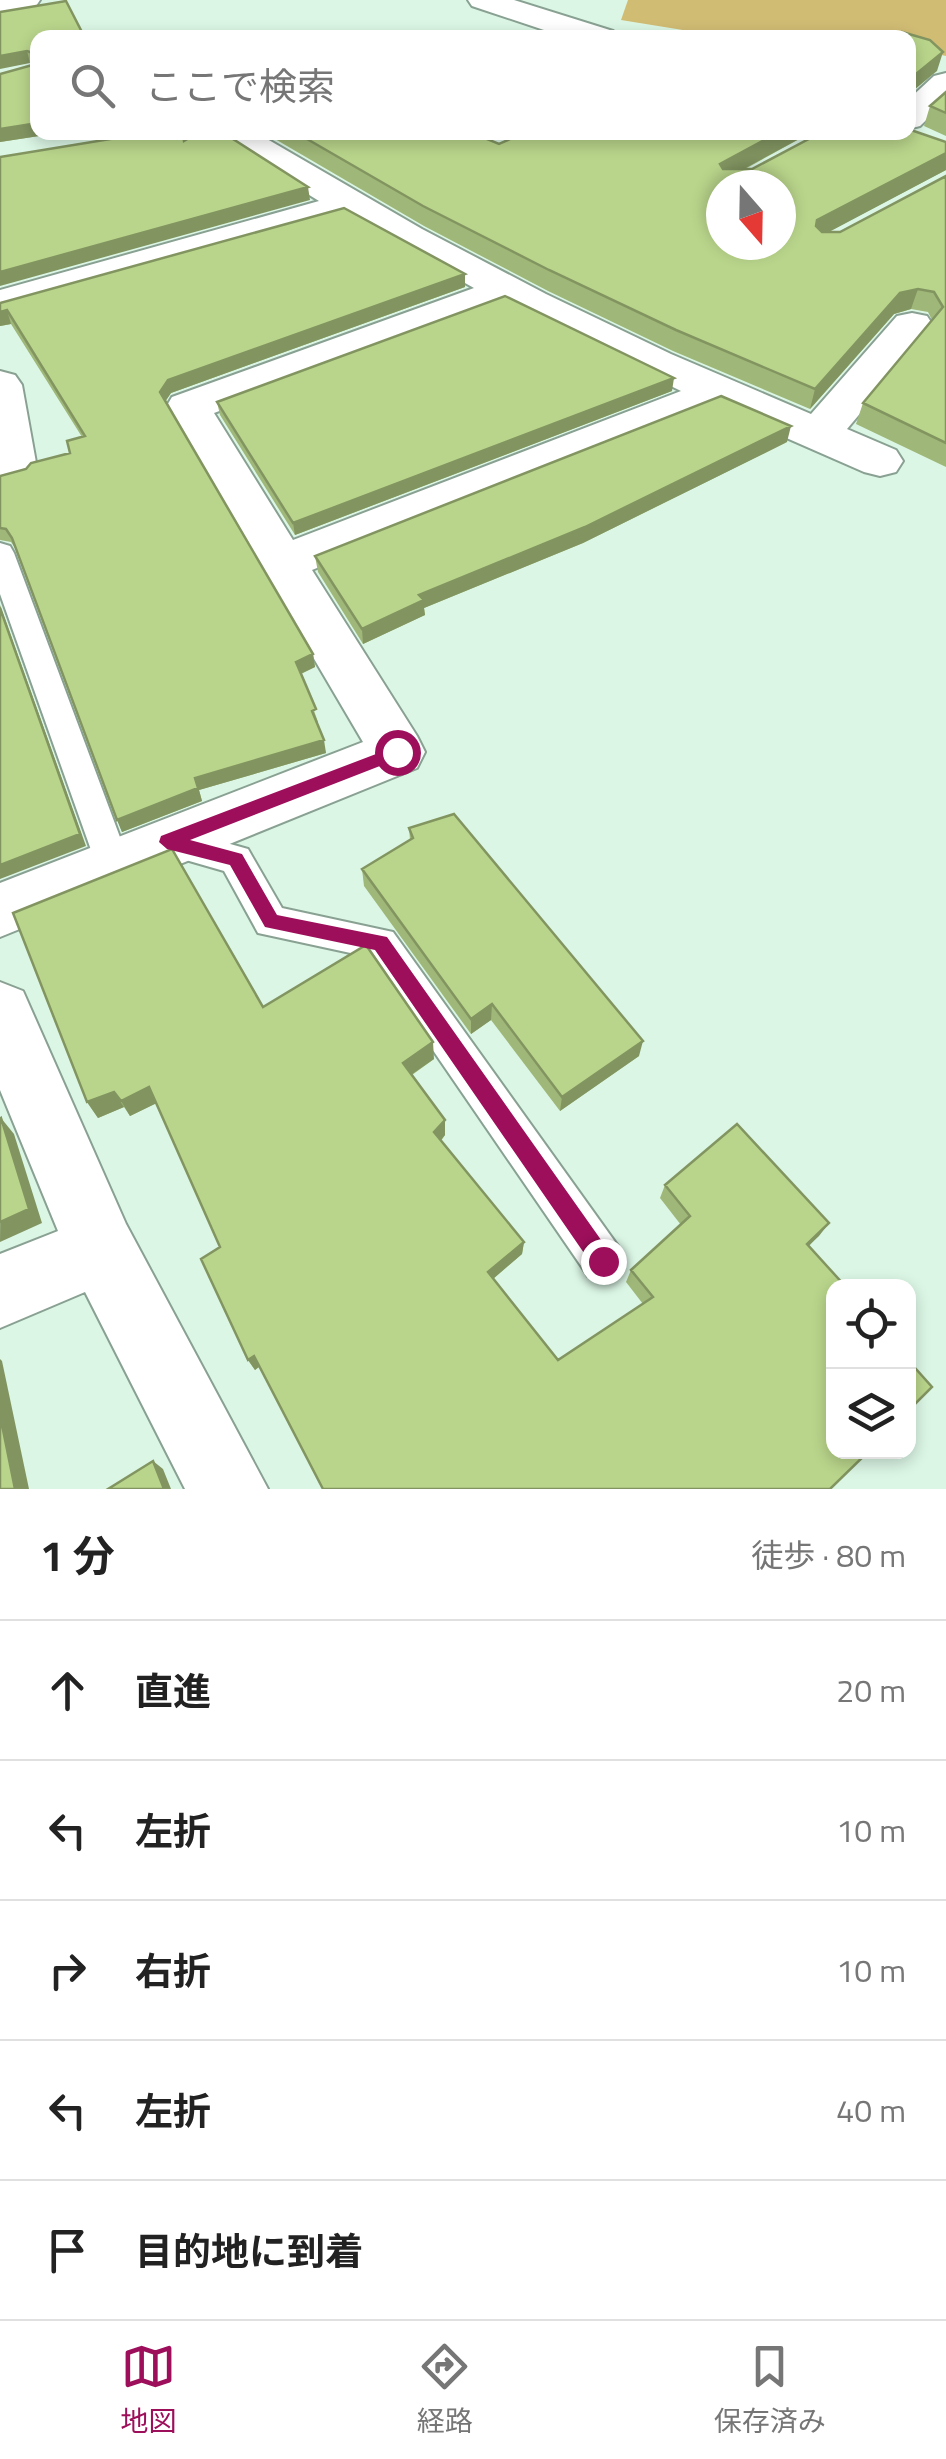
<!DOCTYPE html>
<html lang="ja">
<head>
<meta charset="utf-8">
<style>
	:root { --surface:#fff; --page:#f2f2f2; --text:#222; --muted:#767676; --line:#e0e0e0; --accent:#9d0f5b }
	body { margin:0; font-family:"Titillium Web","Noto Sans JP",sans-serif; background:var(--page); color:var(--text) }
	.controls { position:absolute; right:30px; bottom:30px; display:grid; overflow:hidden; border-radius:20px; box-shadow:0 5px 15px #0003 }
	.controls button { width:90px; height:90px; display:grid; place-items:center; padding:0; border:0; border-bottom:2px solid var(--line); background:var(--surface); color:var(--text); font:50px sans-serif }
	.compass { position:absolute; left:706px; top:170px; width:90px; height:90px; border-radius:50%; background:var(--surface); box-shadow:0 5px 15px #0003; rotate:160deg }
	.stop { position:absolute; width:30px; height:30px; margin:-22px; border:8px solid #9d0f5b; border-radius:50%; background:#fff }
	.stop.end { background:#9d0f5b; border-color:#fff; box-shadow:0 2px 10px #0008 }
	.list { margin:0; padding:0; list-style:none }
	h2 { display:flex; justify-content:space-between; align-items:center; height:130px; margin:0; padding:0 40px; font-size:42px }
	h2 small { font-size:32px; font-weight:400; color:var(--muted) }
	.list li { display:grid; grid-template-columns:65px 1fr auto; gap:30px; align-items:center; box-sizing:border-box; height:140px; padding:0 40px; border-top:2px solid var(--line) }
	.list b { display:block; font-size:38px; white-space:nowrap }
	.list em { font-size:32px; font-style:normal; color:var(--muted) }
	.icon { flex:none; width:55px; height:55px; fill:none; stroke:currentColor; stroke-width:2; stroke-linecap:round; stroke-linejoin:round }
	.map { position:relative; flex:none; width:946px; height:1489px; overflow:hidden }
	.search { position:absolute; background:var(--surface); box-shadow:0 5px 15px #0003; left:30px; right:30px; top:30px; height:110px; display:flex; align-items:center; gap:25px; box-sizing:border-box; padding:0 35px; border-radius:20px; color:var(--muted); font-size:38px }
	.sheet { height:830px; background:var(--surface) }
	nav { display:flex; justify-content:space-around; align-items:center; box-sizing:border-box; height:140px; border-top:2px solid var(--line); background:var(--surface); font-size:28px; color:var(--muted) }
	nav a { display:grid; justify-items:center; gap:5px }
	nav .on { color:var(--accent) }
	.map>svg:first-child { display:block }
	.green { fill:#d1bc74 }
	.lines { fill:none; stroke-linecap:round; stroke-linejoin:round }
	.service-casing { stroke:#89a192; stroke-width:4 }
	.minor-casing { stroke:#89a192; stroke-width:4 }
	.service { fill:#fff; fill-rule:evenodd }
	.minor { fill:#fff; fill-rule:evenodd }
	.wall { fill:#9fb778 }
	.shaded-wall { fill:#829561 }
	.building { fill:#b9d58b; stroke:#829561; stroke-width:2.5; fill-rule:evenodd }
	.route { fill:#9d0f5b }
</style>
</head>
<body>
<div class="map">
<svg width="946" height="1489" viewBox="0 0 946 1489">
	<rect width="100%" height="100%" fill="#dbf6e5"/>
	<!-- green -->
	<path class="green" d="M628,0H946V56L909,48L908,38L726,37L621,20Z"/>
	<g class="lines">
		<defs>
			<path id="service" d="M0,543L10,546L14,553L130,864L125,875L113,879L101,875L96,864L0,594Z
				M170,827L248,849L282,908L393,932L618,1246L624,1261L618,1276L603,1282L588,1276L369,957L258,933L224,871L158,852L153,842L158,832Z"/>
			<path id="minor" d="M0,0H40L36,6L0,16Z
				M468,0H514L613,31L618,38H568L472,6Z
				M946,73V101L920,126L908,129V100L934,76Z
				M213,132H255L422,229L546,294L671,354L811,414L897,316L912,313L927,316L933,325L927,334L847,429L896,450L903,461L896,472L880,476L864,472L718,408L312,570L417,736L425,752L417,768L0,937V883L363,742L166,407L172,397L474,288L346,217L0,315V290L319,201L218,139ZM505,305L681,391L293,540L214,413Z
				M0,371L15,375L22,385L37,468L30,479L0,487Z
				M0,982L23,991L126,1224L268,1489H185L85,1292L0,1328V1254L58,1231L0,1090Z"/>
		</defs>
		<!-- service casing -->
		<use href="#service" class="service-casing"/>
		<!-- minor casing -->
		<use href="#minor" class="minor-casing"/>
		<!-- service -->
		<use href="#service" class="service"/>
		<!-- minor -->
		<use href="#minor" class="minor"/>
	</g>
	<!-- wall -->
	<path class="wall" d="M0,12L85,38L38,132H65L0,142V74L34,65L30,63Z
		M946,92V136L924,126L930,106Z
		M263,132H470L499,144L812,132L745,169L946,170L828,232H840L946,176V467L856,424L863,403L932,320L928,312L911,309L894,314L810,409L673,351L548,291L424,226Z
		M465,287L171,393L165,401L313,654L315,667L301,674L318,722H316L326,753L199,790L202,801L122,832L17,551L11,542L0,540V476L26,469L70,453L82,437L11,324L0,326V303Z
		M672,391L295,535L220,415L217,402Z
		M787,442L583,543L424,608L425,615L363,644L318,572L315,556Z
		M409,828L639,1056L560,1111L491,1020L471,1034L364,886L362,869L410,840Z
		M263,1007L434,1059L412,1075L445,1135L441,1141L524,1242L522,1254L493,1279L558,1360L643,1304L626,1282L631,1270L681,1225L660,1198L665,1185L829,1223L809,1246L834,1452L259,1367L255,1370L248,1360L220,1247L156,1103L130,1116L124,1107L98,1118L87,1102Z"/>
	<!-- shaded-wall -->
	<path class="shaded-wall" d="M27,51L30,63L0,69V56Z
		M943,52L937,71L908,95L911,78Z
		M38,123V132H65L0,142V129Z
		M779,132H812L716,184L720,164Z
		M946,153V170L812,241L817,220Z
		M308,187L310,200L0,286V272Z
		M465,274V287L171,393L163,405L160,392L168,380Z
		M918,289L911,309L894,314L810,409L815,389L900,293Z
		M7,310L11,324L0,326V312Z
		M674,378L672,391L295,535L293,523Z
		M791,426L787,442L583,543L424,608L425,615L363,644L362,629L419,595Z
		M0,605L86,846L0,879Z
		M313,654L315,667L298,675L296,662Z
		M324,740L326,753L199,790L202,801L122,832L117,820L195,778Z
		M492,1004L491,1020L471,1034V1019Z
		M643,1041L639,1056L560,1111L562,1097Z
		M433,1042L434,1059L405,1079L403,1063Z
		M149,1087L157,1103L130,1116L121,1101Z
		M114,1092L124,1107L98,1118L87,1102Z
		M1,1118L14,1134L42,1223L0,1242Z
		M445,1120V1135L435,1147L434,1132Z
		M829,1223L819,1236L798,1256L807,1244Z
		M524,1242L522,1254L487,1284L488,1272Z
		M254,1356L260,1366L255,1370L248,1360Z
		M0,1359L2,1361L29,1489H15L0,1415Z
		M153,1461L163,1469L171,1489H164Z"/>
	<!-- building -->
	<path class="building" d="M66,1L85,38H38V123L0,129V74L36,64V54L27,51L0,56V12Z
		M902,32L930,40L943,52L911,78L910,109L908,38H897Z
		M946,92V113L930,106Z
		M908,129L946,142V153L817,220L816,226L822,232H840L946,176V443L863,403L943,307L934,292L918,289L900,293L815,389L676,330L549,270L423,206L295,132H470L499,144L526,132H779L720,164L723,169H752L822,132H908ZM721,185H781V245H721Z
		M153,132H183L184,141L199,132H222L308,187L0,272V157Z
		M344,208L465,274L168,380L160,392L313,654L296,662L316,709L312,711L324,740L195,778L198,788L117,820L12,538L6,529L0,528V476L26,469L31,463L70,453L67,441L85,436L7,310L0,312V303Z
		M505,296L674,378L293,523L217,402Z
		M721,396L791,426L585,527L419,595L424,600L362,629L315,556Z
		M0,608L80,834L0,865Z
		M454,814L643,1041L562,1097L492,1004L471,1019L362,869L413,838L409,828Z
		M172,849L263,1007L366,945L433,1042L403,1063L445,1120L434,1132L524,1242L488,1272L558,1360L653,1297L631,1270L690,1216L665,1185L737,1124L829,1223L807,1244L845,1286H834V1452H868L830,1489H323L254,1356L248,1360L201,1259L220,1247L149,1087L121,1101L114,1092L87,1102L13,913Z
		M1,1118L29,1209L0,1222V1119Z
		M908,1360L932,1387L908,1411Z
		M0,1415L15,1489H0Z
		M153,1461L164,1489H108Z"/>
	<!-- route -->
	<path class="route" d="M397,746L403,748V757L190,840L242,854L277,915L387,937L611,1254L614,1261L611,1269L603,1272L595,1269L375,950L265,927L230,865L167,849L159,842L161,836Z"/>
</svg>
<div class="controls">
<button><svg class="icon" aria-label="locate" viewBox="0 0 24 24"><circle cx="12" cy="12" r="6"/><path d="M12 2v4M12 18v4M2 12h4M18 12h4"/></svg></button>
<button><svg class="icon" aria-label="layers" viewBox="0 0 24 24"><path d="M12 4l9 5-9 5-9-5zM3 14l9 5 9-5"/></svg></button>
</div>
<svg class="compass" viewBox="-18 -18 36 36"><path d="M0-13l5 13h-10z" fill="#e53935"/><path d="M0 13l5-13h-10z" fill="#767676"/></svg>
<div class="stop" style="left:397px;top:752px"></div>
<div class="stop end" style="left:603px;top:1261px"></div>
<div class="search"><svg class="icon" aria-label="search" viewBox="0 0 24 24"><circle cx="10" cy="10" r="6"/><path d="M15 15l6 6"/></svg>ここで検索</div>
</div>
<section class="sheet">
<h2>1 分<small>徒歩 · 80 m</small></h2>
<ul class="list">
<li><svg class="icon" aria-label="ahead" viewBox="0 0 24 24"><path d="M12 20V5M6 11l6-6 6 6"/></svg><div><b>直進</b></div><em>20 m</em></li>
<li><svg class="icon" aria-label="left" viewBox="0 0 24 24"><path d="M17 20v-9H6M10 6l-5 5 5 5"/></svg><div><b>左折</b></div><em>10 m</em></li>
<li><svg class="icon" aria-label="right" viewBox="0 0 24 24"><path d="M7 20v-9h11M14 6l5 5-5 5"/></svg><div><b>右折</b></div><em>10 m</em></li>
<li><svg class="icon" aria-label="left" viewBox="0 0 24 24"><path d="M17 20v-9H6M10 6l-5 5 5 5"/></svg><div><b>左折</b></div><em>40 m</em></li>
<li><svg class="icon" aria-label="arrive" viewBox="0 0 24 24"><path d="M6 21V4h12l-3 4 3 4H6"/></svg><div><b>目的地に到着</b></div></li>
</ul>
</section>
<nav>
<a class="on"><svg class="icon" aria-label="map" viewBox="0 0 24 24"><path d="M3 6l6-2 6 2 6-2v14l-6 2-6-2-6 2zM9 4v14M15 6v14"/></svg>地図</a>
<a><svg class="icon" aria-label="directions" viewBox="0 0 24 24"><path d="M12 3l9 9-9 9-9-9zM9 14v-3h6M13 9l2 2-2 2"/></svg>経路</a>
<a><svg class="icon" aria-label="saved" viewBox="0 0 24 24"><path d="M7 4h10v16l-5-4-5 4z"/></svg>保存済み</a>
</nav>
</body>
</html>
